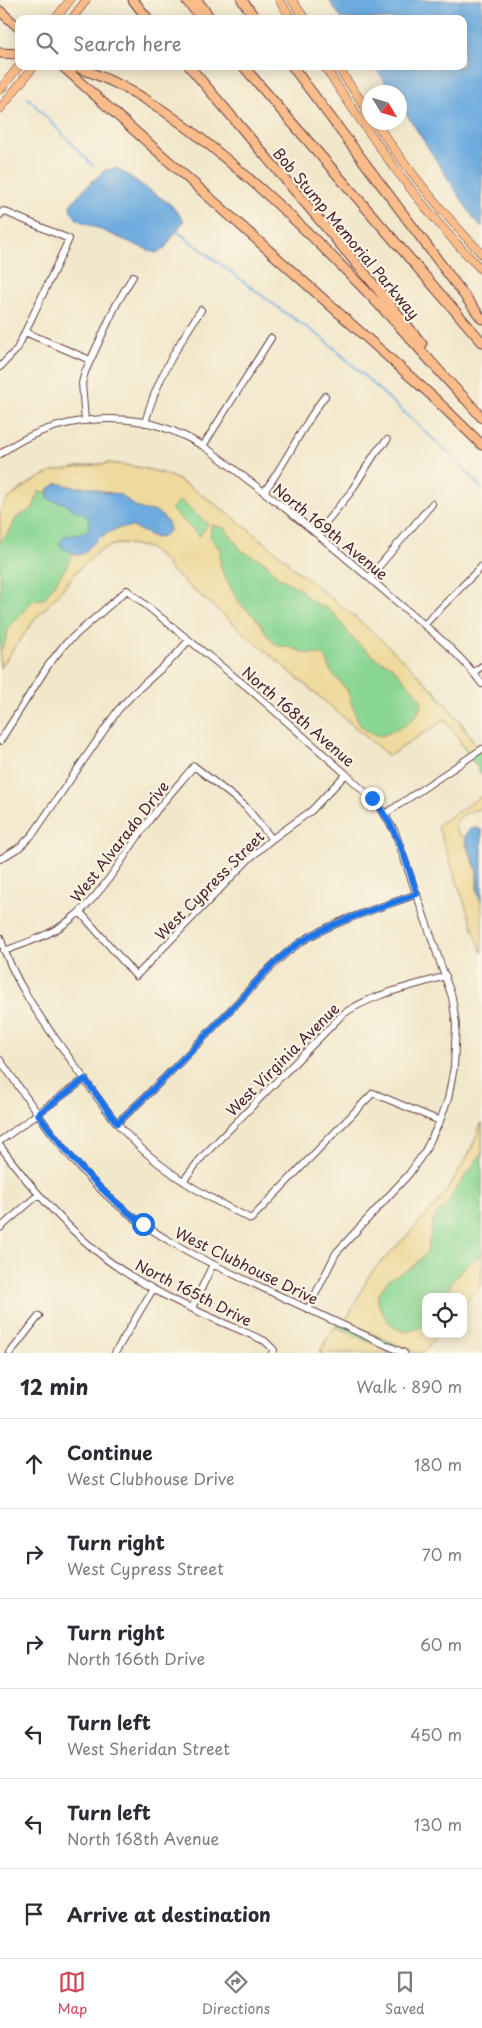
<!DOCTYPE html>
<html lang="en">
<head>
<meta charset="utf-8">
<style>
	:root { --surface:#fff; --page:#f2f2f3; --text:#2b2b33; --muted:#7c7c81; --line:#e1e1e2; --accent:#d1495b }
	body { margin:0; font-family:"Playpen Sans",sans-serif; background:var(--page); color:var(--text) }
	.controls { position:absolute; right:15px; bottom:15px; display:grid; overflow:hidden; border-radius:10px; box-shadow:0 2px 12px #0003 }
	.controls button { width:45px; height:45px; display:grid; place-items:center; padding:0; border:0; border-bottom:1px solid var(--line); background:var(--surface); color:var(--text); font:25px sans-serif }
	.compass { position:absolute; left:362px; top:85px; width:45px; height:45px; border-radius:50%; background:var(--surface); box-shadow:0 2px 12px #0003; rotate:128deg }
	.stop { position:absolute; width:15px; height:15px; margin:-11px; border:4px solid #1a73e8; border-radius:50%; background:#fff }
	.stop.end { background:#1a73e8; border-color:#fff; box-shadow:0 1px 5px #0008 }
	.list { margin:0; padding:0; list-style:none }
	h2 { display:flex; justify-content:space-between; align-items:center; height:65px; margin:0; padding:0 20px; font-size:21px }
	h2 small { font-size:16px; font-weight:400; color:var(--muted) }
	.list li { display:grid; grid-template-columns:32px 1fr auto; gap:15px; align-items:center; box-sizing:border-box; height:90px; padding:0 20px; border-top:1px solid var(--line) }
	.list b { display:block; font-size:19px; white-space:nowrap }
	.list p { margin:0; font-size:16px; white-space:nowrap; color:var(--muted) }
	.list em { font-size:16px; font-style:normal; color:var(--muted) }
	.icon { flex:none; width:28px; height:28px; fill:none; stroke:currentColor; stroke-width:2; stroke-linecap:round; stroke-linejoin:round }
	.map { position:relative; flex:none; width:482px; height:1353px; overflow:hidden }
	.search { position:absolute; background:var(--surface); box-shadow:0 2px 12px #0003; left:15px; right:15px; top:15px; height:55px; display:flex; align-items:center; gap:12px; box-sizing:border-box; padding:0 18px; border-radius:10px; color:var(--muted); font-size:19px }
	.sheet { height:605px; background:var(--surface) }
	nav { display:flex; justify-content:space-around; align-items:center; box-sizing:border-box; height:70px; border-top:1px solid var(--line); background:var(--surface); font-size:14px; color:var(--muted) }
	nav a { display:grid; justify-items:center; gap:2px }
	nav .on { color:var(--accent) }
	.map>svg:first-child { display:block }
	.green { fill:#89d693; stroke:#6a7a5f }
	.sand { fill:#eeda9e; stroke:#9c7c64; fill-rule:evenodd }
	.water { fill:#6dabdf; stroke:#5c6585 }
	.lines { fill:none; stroke-linecap:round; stroke-linejoin:round }
	.stream { stroke:#6dabdf; stroke-width:2 }
	.minor-casing { stroke:#633d43; stroke-width:8 }
	.major-casing { stroke:#633d43; stroke-width:9 }
	.highway-casing { stroke:#633d43; stroke-width:11 }
	.minor { stroke:#fff; stroke-width:6 }
	.major { stroke:#f9bc8a; stroke-width:8 }
	.highway { stroke:#f9bc8a; stroke-width:9 }
	.route { stroke:#1a73e8; stroke-width:6 }
	.labels { text-anchor:middle; dominant-baseline:central; stroke-width:4.5; stroke-linejoin:round; paint-order:stroke }
	.street-label { font-size:15px; fill:#4a1f2b; stroke:#fcf5e5 }
</style>
</head>
<body>
<div class="map">
<svg width="482" height="1353" viewBox="0 0 482 1353">
	<rect width="100%" height="100%" fill="#fcf5e5"/>
	<filter id="ink" filterUnits="userSpaceOnUse"><feTurbulence type="fractalNoise" baseFrequency=".02" numOctaves="2"/><feDisplacementMap in="SourceGraphic" scale="10" xChannelSelector="R" yChannelSelector="G"/><feConvolveMatrix kernelMatrix="1 2 1 2 8 2 1 2 1" color-interpolation-filters="sRGB"/></filter>
	<filter id="wash" filterUnits="userSpaceOnUse"><feTurbulence type="fractalNoise" baseFrequency=".0096" numOctaves="4" result="noise"/><feDisplacementMap in="SourceGraphic" scale="20" xChannelSelector="R" yChannelSelector="G"/><feGaussianBlur stdDeviation="1.12" result="paint"/><feColorMatrix in="noise" values="0 0 0 0 0 0 0 0 0 0 0 0 0 0 0 0 0 1.4 0 .05"/><feComposite in="paint" operator="in"/></filter>
	<g filter="url(#wash)">
		<rect width="100%" height="100%" fill="#f1e7ca"/>
		<!-- green -->
		<path class="green" d="M109,463C131,466 157,469 176,479C216,501 252,533 288,561L287,563L367,628L435,691L463,725L482,755V775L445,719L389,756L167,567L168,564L149,548L124,543L113,545L99,551L80,568L52,601L35,619L0,668V509C28,474 67,467 109,463Z
			M482,1122V1284L463,1306V1297H426V1334H439L423,1353H415L396,1344L391,1353H319L335,1327L346,1321L370,1274L436,1205L448,1189L470,1152Z"/>
		<!-- sand -->
		<path class="sand" d="M109,463C131,466 157,469 176,479C216,501 252,533 288,561L287,563C356,617 429,673 477,747L468,753L445,719L389,756L167,567L168,564L149,548L124,543L113,545L99,551L80,568L52,601L35,619L0,668V651L4,645L9,628L32,601L44,599L47,595L67,566L72,554L75,555C91,545 107,528 126,526C143,525 156,548 169,531L168,522C157,509 150,514 137,508C132,505 129,501 125,498C99,487 75,486 48,489L47,492L39,491L33,508L16,518L10,531L0,542V509L7,500L33,481L54,471ZM180,500L208,524L200,536H199L171,509ZM211,525L225,528L242,551L265,562L278,577L299,588L311,601L332,611L354,640L377,659L392,666L421,698L422,705L416,716L406,725L382,736L376,735L365,730L358,722L347,690L330,671L327,659L323,655L304,653L290,647L278,646L270,639L257,619L240,604L223,574L220,564V550L210,536Z
			M482,796V808C470,812 458,813 454,827L460,836H465L466,845L477,870V890L482,903V953L437,825Z
			M482,1122V1153L456,1189L447,1204L436,1215L433,1222L427,1252L412,1267L388,1280L378,1295V1303L387,1321L393,1327L406,1332L426,1326V1334H439L423,1353H415L346,1321L370,1274L436,1205L448,1189L470,1152Z
			M482,1255V1284L463,1306V1297H445C451,1280 466,1263 482,1255Z
			M335,1327L387,1350L391,1353H319Z"/>
		<!-- water -->
		<path class="water" d="M329,0H482V227L474,219L400,104V92H392L374,66H463V19H342Z
			M117,168L170,204L184,220L164,249L155,253L78,220L71,212L70,205L85,188L105,170Z
			M58,483L74,487H90L103,492L119,494L135,506L143,510L156,511L168,522L169,531L163,537L156,538L133,527L118,528L100,537L83,554L75,555L61,546L60,542L65,536C74,534 89,538 89,523C89,512 80,513 73,509C69,507 67,504 63,503C57,501 53,502 48,498V489Z
			M476,828L482,830V903C475,891 479,880 476,867C473,855 464,846 466,833L470,829Z"/>
		<g class="lines">
			<!-- stream -->
			<path class="stream" d="M28,98L93,166
				M175,230L284,312L324,339L458,462L482,489"/>
		</g>
	</g>
	<g filter="url(#ink)">
		<g class="lines">
			<defs>
				<path id="minor" d="M0,215L3,211L69,239L17,349L0,367
					M25,332L90,360
					M85,421L82,383L85,372L116,305L133,276
					M145,423C156,381 177,346 201,310
					M203,446L271,338
					M0,454C40,424 95,413 144,422C163,426 186,436 203,446C220,457 236,471 252,483C299,518 344,556 389,595C421,623 457,649 482,684
					M264,492C287,461 302,426 325,396
					M317,533L350,493L376,452L387,440
					M369,578L432,504
					M424,625L482,566
					M473,673L482,666
					M0,741L47,667L64,645L127,590L252,691L346,774L380,807L395,832L452,997L456,1024L454,1067L448,1099L440,1121L425,1151L409,1174L336,1253L308,1309
					M385,814L482,749
					M0,859L20,847L33,834L118,710L134,693L173,658L189,640
					M80,912L136,976L250,858L272,839L311,811L346,774
					M0,937C13,980 39,1016 65,1052C82,1075 98,1100 116,1122C152,1166 202,1195 251,1219L373,1093L440,1121
					M4,951C26,943 51,935 70,920C103,895 124,855 148,822C162,802 179,784 194,766L245,806L272,839
					M0,1060C30,1102 58,1146 94,1183C142,1232 202,1260 263,1288C310,1310 357,1332 404,1353
					M117,1123C160,1085 198,1043 238,1002C258,980 279,956 304,940C339,919 380,908 417,894
					M0,1141L85,1079
					M0,1146C31,1188 65,1227 106,1259C154,1295 211,1317 265,1341L274,1350L272,1353
					M183,1181L202,1157L343,1014C374,993 410,987 446,976
					M0,1228L38,1195
					M192,1308L213,1264
					M10,1353L39,1316
					M115,1353L153,1289"/>
				<path id="major" d="M279,0L292,19
					M292,0L305,19
					M55,19L70,0
					M72,19L86,0
					M324,66C372,138 420,209 482,270
					M337,66L370,114
					M0,90L19,66
					M0,109L34,66
					M375,122C408,170 442,213 482,254"/>
				<path id="highway" d="M133,0L148,19
					M186,0L202,19
					M197,0L211,19
					M242,0L256,19
					M0,11L19,28
					M0,53L19,54
					M62,66L432,396L482,445
					M73,66C137,87 183,122 233,165C292,214 347,270 399,326C421,350 442,375 465,399
					M189,66L367,276L422,344
					M243,66L482,342
					M292,66L482,319
					M462,395L482,418"/>
			</defs>
			<!-- minor casing -->
			<use href="#minor" class="minor-casing"/>
			<!-- major casing -->
			<use href="#major" class="major-casing"/>
			<!-- highway casing -->
			<use href="#highway" class="highway-casing"/>
			<!-- minor -->
			<use href="#minor" class="minor"/>
			<!-- major -->
			<use href="#major" class="major"/>
			<!-- highway -->
			<use href="#highway" class="highway"/>
		</g>
	</g>
	<g class="lines" filter="url(#ink)">
		<!-- route -->
		<path class="route" d="M143,1224C100,1192 70,1157 38,1114L85,1079L117,1123C160,1085 198,1043 238,1002C258,980 279,955 304,940C339,919 380,908 417,894C406,860 396,825 372,798"/>
	</g>
	<g class="labels">
		<!-- street labels -->
		<g class="street-label">
			<text transform="translate(347 233) rotate(50)">Bob Stump Memorial Parkway</text>
			<text transform="translate(331 531) rotate(39)">North 169th Avenue</text>
			<text transform="translate(299 716) rotate(41)">North 168th Avenue</text>
			<text transform="translate(119 841) rotate(-52)">West Alvarado Drive</text>
			<text transform="translate(209 885) rotate(-45)">West Cypress Street</text>
			<text transform="translate(282 1059) rotate(-45)">West Virginia Avenue</text>
			<text transform="translate(247 1265) rotate(26)">West Clubhouse Drive</text>
			<text transform="translate(194 1292) rotate(27)">North 165th Drive</text>
		</g>
	</g>
</svg>
<div class="controls">
<button><svg class="icon" aria-label="locate" viewBox="0 0 24 24"><circle cx="12" cy="12" r="6"/><path d="M12 2v4M12 18v4M2 12h4M18 12h4"/></svg></button>
</div>
<svg class="compass" viewBox="-18 -18 36 36"><path d="M0-13l5 13h-10z" fill="#e53935"/><path d="M0 13l5-13h-10z" fill="#7c7c81"/></svg>
<div class="stop" style="left:143px;top:1224px"></div>
<div class="stop end" style="left:372px;top:798px"></div>
<div class="search"><svg class="icon" aria-label="search" viewBox="0 0 24 24"><circle cx="10" cy="10" r="6"/><path d="M15 15l6 6"/></svg>Search here</div>
</div>
<section class="sheet">
<h2>12 min<small>Walk · 890 m</small></h2>
<ul class="list">
<li><svg class="icon" aria-label="ahead" viewBox="0 0 24 24"><path d="M12 20V5M6 11l6-6 6 6"/></svg><div><b>Continue</b><p>West Clubhouse Drive</p></div><em>180 m</em></li>
<li><svg class="icon" aria-label="right" viewBox="0 0 24 24"><path d="M7 20v-9h11M14 6l5 5-5 5"/></svg><div><b>Turn right</b><p>West Cypress Street</p></div><em>70 m</em></li>
<li><svg class="icon" aria-label="right" viewBox="0 0 24 24"><path d="M7 20v-9h11M14 6l5 5-5 5"/></svg><div><b>Turn right</b><p>North 166th Drive</p></div><em>60 m</em></li>
<li><svg class="icon" aria-label="left" viewBox="0 0 24 24"><path d="M17 20v-9H6M10 6l-5 5 5 5"/></svg><div><b>Turn left</b><p>West Sheridan Street</p></div><em>450 m</em></li>
<li><svg class="icon" aria-label="left" viewBox="0 0 24 24"><path d="M17 20v-9H6M10 6l-5 5 5 5"/></svg><div><b>Turn left</b><p>North 168th Avenue</p></div><em>130 m</em></li>
<li><svg class="icon" aria-label="arrive" viewBox="0 0 24 24"><path d="M6 21V4h12l-3 4 3 4H6"/></svg><div><b>Arrive at destination</b></div></li>
</ul>
</section>
<nav>
<a class="on"><svg class="icon" aria-label="map" viewBox="0 0 24 24"><path d="M3 6l6-2 6 2 6-2v14l-6 2-6-2-6 2zM9 4v14M15 6v14"/></svg>Map</a>
<a><svg class="icon" aria-label="directions" viewBox="0 0 24 24"><path d="M12 3l9 9-9 9-9-9zM9 14v-3h6M13 9l2 2-2 2"/></svg>Directions</a>
<a><svg class="icon" aria-label="saved" viewBox="0 0 24 24"><path d="M7 4h10v16l-5-4-5 4z"/></svg>Saved</a>
</nav>
</body>
</html>
